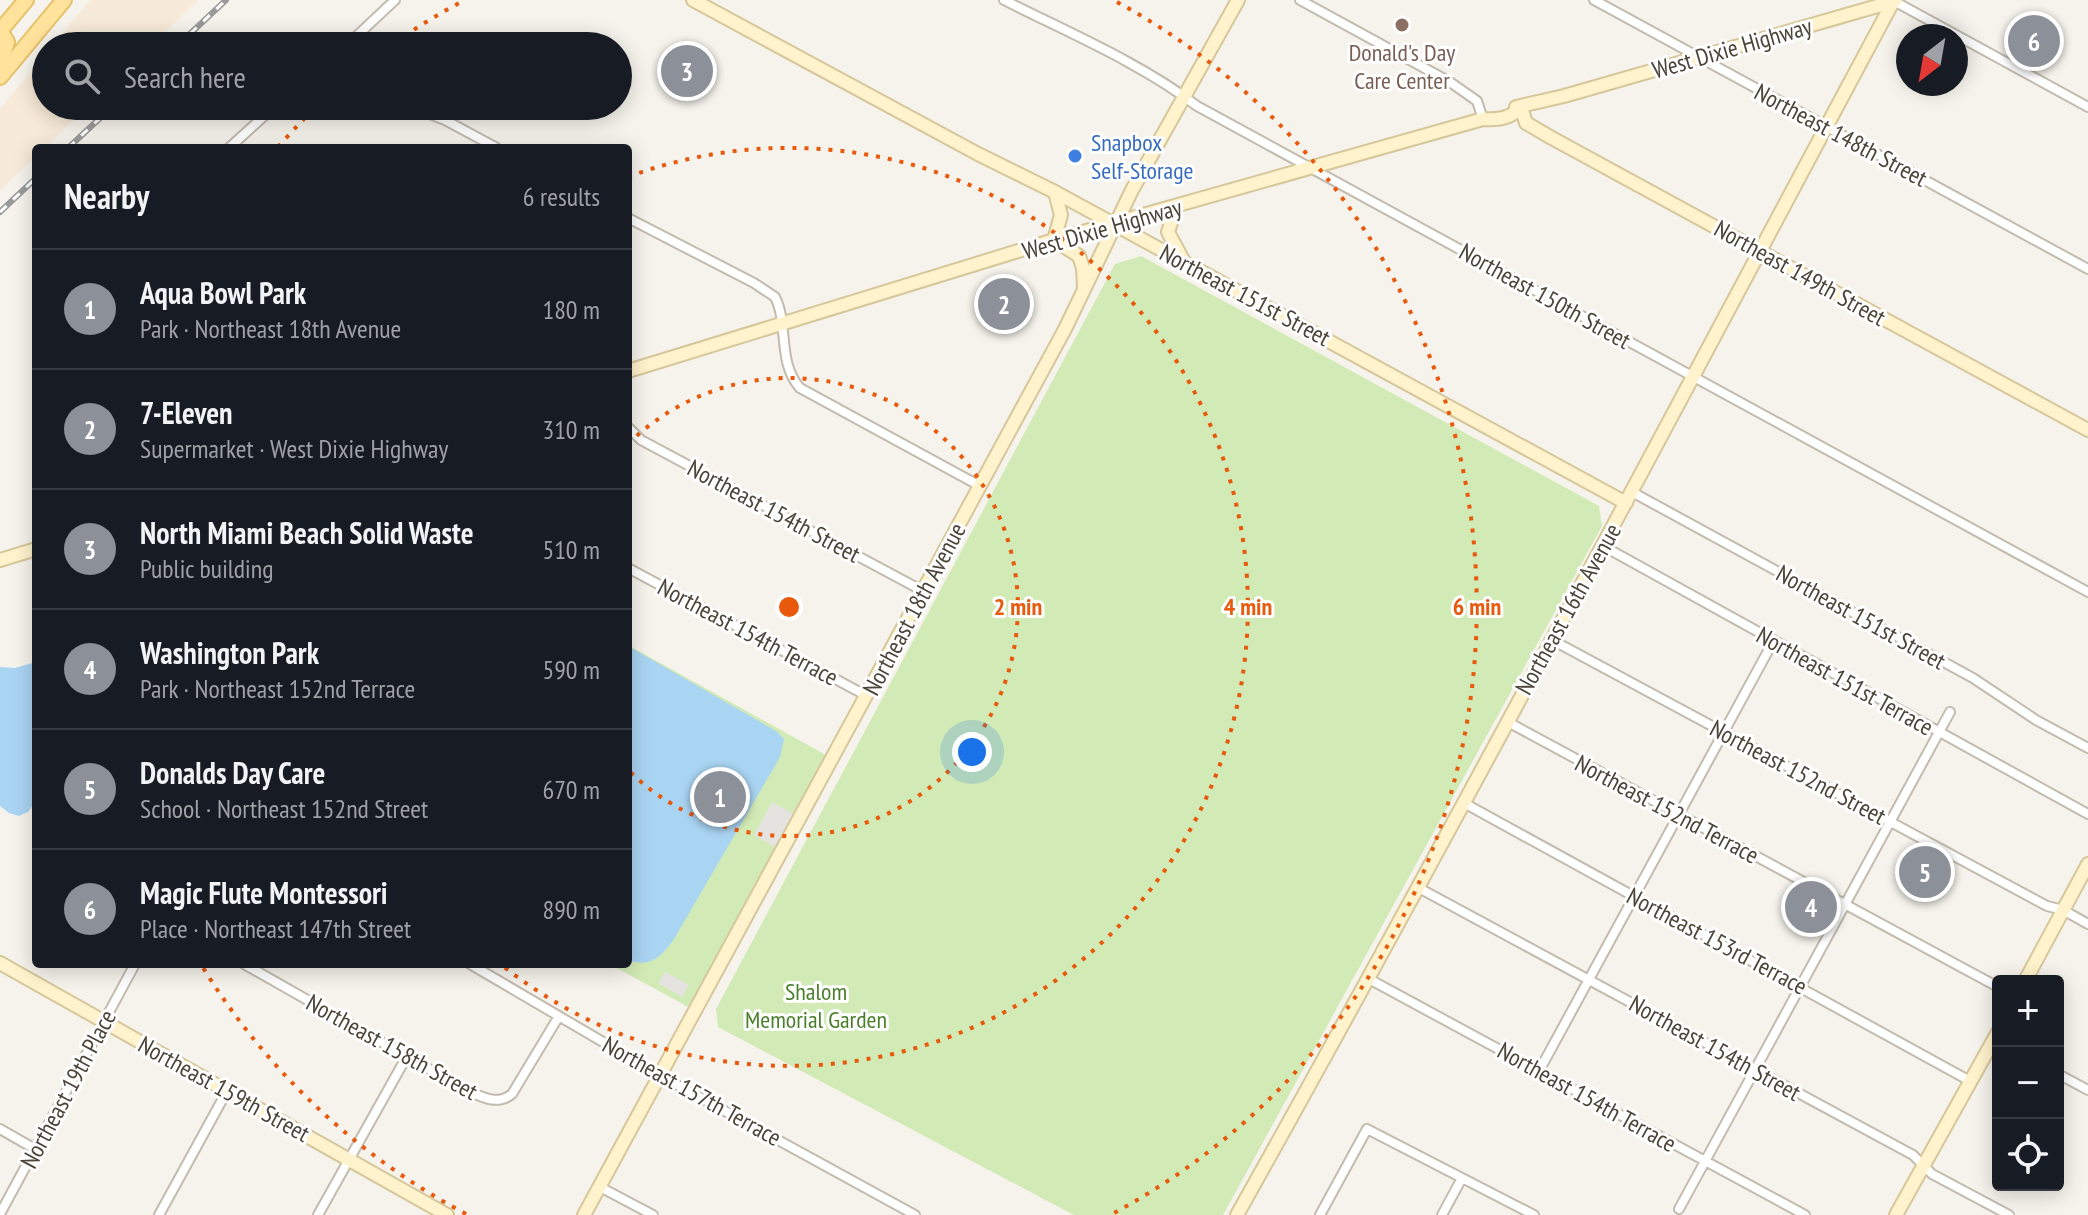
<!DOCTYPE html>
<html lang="en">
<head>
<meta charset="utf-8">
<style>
	:root { --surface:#171b24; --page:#20242c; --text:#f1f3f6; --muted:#9ea1a6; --line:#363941; --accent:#8c9099 }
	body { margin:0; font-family:"PT Sans Narrow",sans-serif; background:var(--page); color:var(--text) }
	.controls { position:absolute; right:24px; bottom:24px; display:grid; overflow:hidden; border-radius:8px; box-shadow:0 4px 20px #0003 }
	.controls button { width:72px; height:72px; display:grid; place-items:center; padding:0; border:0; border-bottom:2px solid var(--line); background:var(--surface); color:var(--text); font:40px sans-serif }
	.compass { position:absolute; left:1896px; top:24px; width:72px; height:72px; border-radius:50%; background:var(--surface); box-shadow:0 4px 20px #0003; rotate:211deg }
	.you { position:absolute; left:972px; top:752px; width:28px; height:28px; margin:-20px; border:6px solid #fff; border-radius:50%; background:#1a73e8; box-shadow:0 0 0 12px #1a73e833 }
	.badge { display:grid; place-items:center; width:52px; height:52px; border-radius:50%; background:var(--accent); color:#fff; font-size:26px; font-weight:700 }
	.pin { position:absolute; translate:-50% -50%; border:4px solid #fff; box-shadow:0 2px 8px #0006 }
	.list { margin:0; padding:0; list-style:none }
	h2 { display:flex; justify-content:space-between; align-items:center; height:104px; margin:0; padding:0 32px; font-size:34px }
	h2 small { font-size:26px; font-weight:400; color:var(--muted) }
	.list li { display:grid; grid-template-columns:52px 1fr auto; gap:24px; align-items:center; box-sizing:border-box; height:120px; padding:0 32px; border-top:2px solid var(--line) }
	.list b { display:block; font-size:30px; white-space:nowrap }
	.list p { margin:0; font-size:26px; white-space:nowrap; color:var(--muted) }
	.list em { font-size:26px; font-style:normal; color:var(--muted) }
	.icon { flex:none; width:44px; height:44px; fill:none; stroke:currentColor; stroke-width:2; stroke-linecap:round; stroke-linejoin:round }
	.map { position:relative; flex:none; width:2088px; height:1215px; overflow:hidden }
	.search { position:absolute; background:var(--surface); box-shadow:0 4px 20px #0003; left:32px; top:32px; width:600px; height:88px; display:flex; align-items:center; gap:20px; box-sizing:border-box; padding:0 28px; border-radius:44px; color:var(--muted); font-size:30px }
	.panel { position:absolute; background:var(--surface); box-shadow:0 4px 20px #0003; left:32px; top:144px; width:600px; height:824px; border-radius:8px }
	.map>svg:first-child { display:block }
	.commercial { fill:#f7ead8 }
	.green { fill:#d2eab5 }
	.parking { fill:#e5e3e0 }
	.water { fill:#a9d4f2 }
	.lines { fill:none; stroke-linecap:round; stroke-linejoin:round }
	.street-casing { stroke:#c2bbae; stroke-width:12 }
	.secondary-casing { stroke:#d6c79b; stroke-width:16 }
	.primary-casing { stroke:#e6c16a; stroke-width:18 }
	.street { stroke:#fff; stroke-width:8 }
	.secondary { stroke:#fff3cd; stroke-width:12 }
	.primary { stroke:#ffe39c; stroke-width:14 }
	.rail-casing { stroke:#9a9a9a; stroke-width:6 }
	.rail { stroke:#fff; stroke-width:3; stroke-dasharray:9; stroke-linecap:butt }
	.ring { fill:none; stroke:#e8590c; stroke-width:4; stroke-dasharray:4 8 }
	.education-dot { fill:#8d6e63; stroke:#fff; stroke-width:3 }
	.shop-dot { fill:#3f7fe0; stroke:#fff; stroke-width:3 }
	.labels { text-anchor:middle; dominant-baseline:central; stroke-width:6; stroke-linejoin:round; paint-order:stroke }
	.street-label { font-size:24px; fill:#4b4439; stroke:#fff }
	.education-label { font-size:24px; fill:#785e54; stroke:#fff }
	.shop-label { font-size:24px; fill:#366cbe; stroke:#fff; text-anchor:start }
	.park-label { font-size:24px; fill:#4a7f2a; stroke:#fff }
	.centre { fill:#e8590c; stroke:#fff; stroke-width:4 }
	.ring-label { font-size:24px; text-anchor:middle; font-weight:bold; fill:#e8590c; stroke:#fff; stroke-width:6; stroke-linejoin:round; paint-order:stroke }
</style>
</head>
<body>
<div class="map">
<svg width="2088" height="1215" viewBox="0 0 2088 1215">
	<rect width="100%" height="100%" fill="#f6f3ec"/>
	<!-- commercial -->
	<path class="commercial" d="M90,0H198L151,46H52Z
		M46,53V106H88L45,148H36V156L0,191V109Z"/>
	<!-- green -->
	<path class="green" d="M1141,256L1599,506L1602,526L1223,1215H1074L718,1027L716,1009L1115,264Z
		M628,645L833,759L696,1011L609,964H628Z"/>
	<!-- parking -->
	<path class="parking" d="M772,802L795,815L777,848L754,835Z
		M665,972L689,985L682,997L658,983Z"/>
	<!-- water -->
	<path class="water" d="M628,646L776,731L784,739L780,757L674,939C661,957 651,968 628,960Z
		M36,662V801L28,812L19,816L9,813L0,806V667L15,668Z"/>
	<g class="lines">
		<defs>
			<path id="street" d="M1004,0C1067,32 1141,63 1197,106L2088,592
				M1300,0L1450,82L1477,101L1483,119
				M1594,0L2088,269
				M1892,0L2088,107
				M346,46L395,0
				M409,106L445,120L497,148
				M229,148L275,106
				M628,218L754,283L775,297C789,325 777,362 800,388L980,486
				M628,427L641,440L923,591
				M1632,492L1973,678L2036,720L2088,748
				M1603,546L2088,814
				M628,568L867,696
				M1552,640L2047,906L2063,910L2088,924
				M1506,721L1998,987
				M1464,803L1970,1081
				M1417,887L1913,1155L1932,1174L2009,1215
				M244,964L466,1090C482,1097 497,1106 512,1094L559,1016
				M470,964L661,1076L915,1215
				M1369,979L1805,1215
				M1539,1071L1774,640
				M2058,1074L2088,1090
				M0,1129L35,1149
				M600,1187L653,1215
				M1679,1209L1950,712
				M0,1214L135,964
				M159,1215L227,1091
				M318,1215L407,1056
				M1320,1215L1367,1129L1534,1215
				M1442,1215L1462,1178"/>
			<path id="secondary" d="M693,0L978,154L1055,192L1626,503
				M1516,107L1564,96L1895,1
				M1521,107L1526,123L1550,137L2088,430
				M1176,207L1168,232L1183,260
				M1054,240L1079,256L1083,268L1084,288
				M1054,240L1061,215L1055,192
				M628,371L1054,240L1483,119C1496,120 1511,119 1519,108
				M0,560L36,549
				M0,963L447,1215
				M2025,981L2088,864
				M584,1215L1065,329L1132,190L1238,0
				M1237,1215C1462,813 1677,406 1894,0
				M1896,1215L1998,1032"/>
			<path id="primary" d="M0,31L26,0
				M0,63L7,42L0,30
				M0,77L64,0"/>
		</defs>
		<!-- street casing -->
		<use href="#street" class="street-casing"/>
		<!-- secondary casing -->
		<use href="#secondary" class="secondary-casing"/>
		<!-- primary casing -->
		<use href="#primary" class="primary-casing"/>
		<!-- street -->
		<use href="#street" class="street"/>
		<!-- secondary -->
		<use href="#secondary" class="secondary"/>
		<!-- primary -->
		<use href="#primary" class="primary"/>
		<defs>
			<path id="rail" d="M177,46L226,0
				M68,148L113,106
				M0,212L36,178"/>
		</defs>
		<!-- rail casing -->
		<use href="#rail" class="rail-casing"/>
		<!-- rail -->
		<use href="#rail" class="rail"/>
	</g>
	<!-- distance rings -->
	<g class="ring">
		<path d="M628 444A229 229 0 1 1 628 770"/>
		<path d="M628 177A459 459 0 1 1 503 966"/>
		<path d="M466 1214A688 688 0 0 1 202 966M278 147A688 688 0 0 1 315 108M394 43A688 688 0 0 1 461 2M1117 2A688 688 0 0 1 1112 1214"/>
	</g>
	<!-- markers -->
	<circle class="education-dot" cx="1402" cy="25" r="8"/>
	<circle class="shop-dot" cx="1075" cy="156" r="8"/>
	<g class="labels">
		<!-- street labels -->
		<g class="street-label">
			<text transform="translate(1732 48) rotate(-16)">West Dixie Highway</text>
			<text transform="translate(1841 135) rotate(28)">Northeast 148th Street</text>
			<text transform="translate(1102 229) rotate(-16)">West Dixie Highway</text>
			<text transform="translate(1800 273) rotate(29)">Northeast 149th Street</text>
			<text transform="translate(1245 295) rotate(28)">Northeast 151st Street</text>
			<text transform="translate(1545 296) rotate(29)">Northeast 150th Street</text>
			<text transform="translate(774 511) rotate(28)">Northeast 154th Street</text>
			<text transform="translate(914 609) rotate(-62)">Northeast 18th Avenue</text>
			<text transform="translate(1568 609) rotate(-61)">Northeast 16th Avenue</text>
			<text transform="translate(1861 617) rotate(29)">Northeast 151st Street</text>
			<text transform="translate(748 632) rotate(28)">Northeast 154th Terrace</text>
			<text transform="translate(1845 681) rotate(29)">Northeast 151st Terrace</text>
			<text transform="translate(1798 772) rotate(28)">Northeast 152nd Street</text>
			<text transform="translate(1667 809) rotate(28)">Northeast 152nd Terrace</text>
			<text transform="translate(1717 941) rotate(28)">Northeast 153rd Terrace</text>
			<text transform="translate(392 1047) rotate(29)">Northeast 158th Street</text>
			<text transform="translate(1715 1048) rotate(29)">Northeast 154th Street</text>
			<text transform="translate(68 1089) rotate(-62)">Northeast 19th Place</text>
			<text transform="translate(224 1089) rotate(29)">Northeast 159th Street</text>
			<text transform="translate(692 1091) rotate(29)">Northeast 157th Terrace</text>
			<text transform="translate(1587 1097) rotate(29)">Northeast 154th Terrace</text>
		</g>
		<!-- education labels -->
		<g class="education-label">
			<text x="1402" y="52">Donald's Day<tspan x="1402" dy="28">Care Center</tspan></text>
		</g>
		<!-- shop labels -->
		<g class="shop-label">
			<text x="1091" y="142">Snapbox<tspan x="1091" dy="28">Self-Storage</tspan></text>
		</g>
		<!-- park labels -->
		<g class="park-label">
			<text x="816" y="991">Shalom<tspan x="816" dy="28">Memorial Garden</tspan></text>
		</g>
	</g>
	<circle cx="789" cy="607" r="12" class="centre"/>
	<g class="ring-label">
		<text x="1018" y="615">2 min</text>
		<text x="1248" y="615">4 min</text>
		<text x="1477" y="615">6 min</text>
	</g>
</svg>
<div class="controls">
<button>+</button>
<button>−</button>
<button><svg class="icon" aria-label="locate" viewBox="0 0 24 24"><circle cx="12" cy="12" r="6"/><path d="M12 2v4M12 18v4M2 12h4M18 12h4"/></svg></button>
</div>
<svg class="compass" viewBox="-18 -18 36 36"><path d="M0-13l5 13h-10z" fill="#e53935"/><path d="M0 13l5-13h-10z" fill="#9ea1a6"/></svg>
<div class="you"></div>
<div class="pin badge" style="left:720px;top:797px">1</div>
<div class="pin badge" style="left:1004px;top:304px">2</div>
<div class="pin badge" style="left:687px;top:71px">3</div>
<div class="pin badge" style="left:1811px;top:907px">4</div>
<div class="pin badge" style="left:1925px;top:872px">5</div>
<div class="pin badge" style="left:2034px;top:41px">6</div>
<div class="search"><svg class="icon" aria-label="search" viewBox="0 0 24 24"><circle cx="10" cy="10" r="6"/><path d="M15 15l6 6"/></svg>Search here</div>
<section class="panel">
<h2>Nearby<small>6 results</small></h2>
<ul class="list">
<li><span class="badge">1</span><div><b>Aqua Bowl Park</b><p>Park · Northeast 18th Avenue</p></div><em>180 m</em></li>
<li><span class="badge">2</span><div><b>7-Eleven</b><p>Supermarket · West Dixie Highway</p></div><em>310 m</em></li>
<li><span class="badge">3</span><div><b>North Miami Beach Solid Waste</b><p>Public building</p></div><em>510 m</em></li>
<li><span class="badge">4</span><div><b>Washington Park</b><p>Park · Northeast 152nd Terrace</p></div><em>590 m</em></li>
<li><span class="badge">5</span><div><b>Donalds Day Care</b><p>School · Northeast 152nd Street</p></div><em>670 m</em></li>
<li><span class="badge">6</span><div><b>Magic Flute Montessori</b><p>Place · Northeast 147th Street</p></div><em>890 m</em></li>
</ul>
</section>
</div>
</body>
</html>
